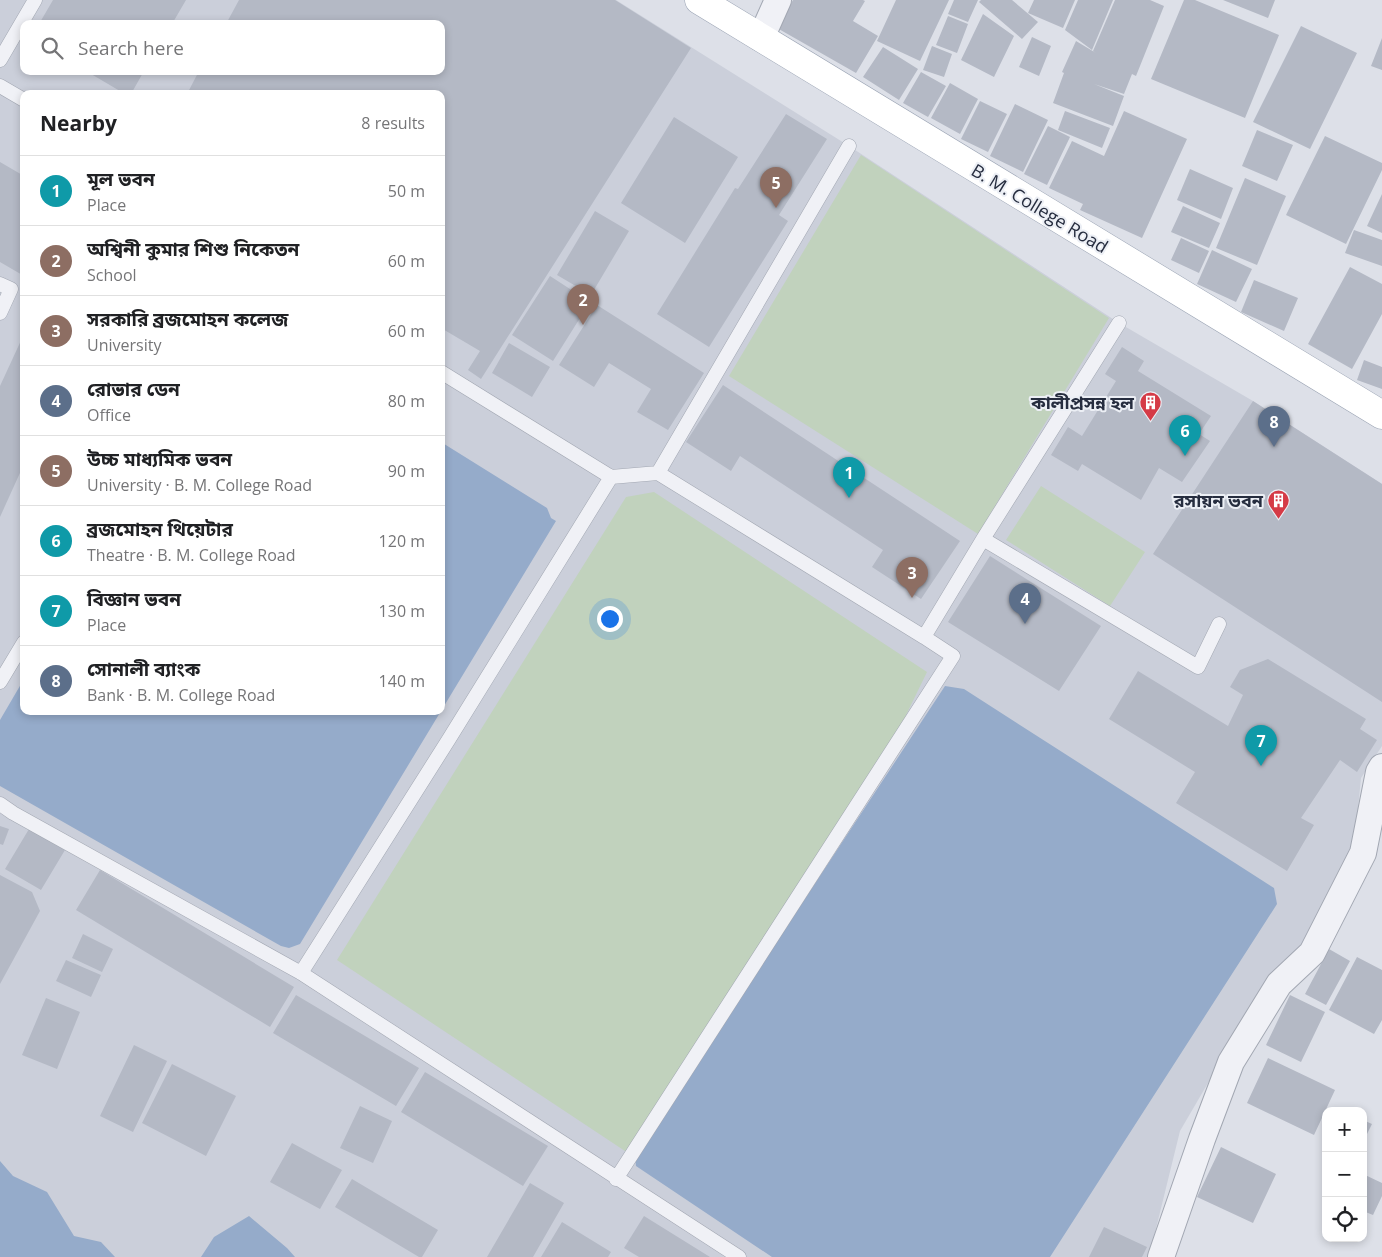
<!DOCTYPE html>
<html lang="en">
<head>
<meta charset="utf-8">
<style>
	:root { --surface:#fff; --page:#f2f2f2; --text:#202124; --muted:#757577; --line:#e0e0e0; --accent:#d53a46 }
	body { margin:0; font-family:"Open Sans","Noto Sans Bengali",sans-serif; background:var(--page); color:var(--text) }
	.controls { position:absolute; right:15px; bottom:15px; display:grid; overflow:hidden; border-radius:10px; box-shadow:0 2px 8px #0003 }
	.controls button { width:45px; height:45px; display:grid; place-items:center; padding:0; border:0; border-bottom:1px solid var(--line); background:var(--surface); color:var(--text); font:25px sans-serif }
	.you { position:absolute; left:609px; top:618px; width:18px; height:18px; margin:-12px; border:4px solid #fff; border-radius:50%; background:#1a73e8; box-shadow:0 0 0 8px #1a73e833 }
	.badge { display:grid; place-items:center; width:32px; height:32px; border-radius:50%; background:var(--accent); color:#fff; font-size:16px; font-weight:700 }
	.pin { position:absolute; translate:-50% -41px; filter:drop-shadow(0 1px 2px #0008) }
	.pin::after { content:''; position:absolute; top:26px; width:18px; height:15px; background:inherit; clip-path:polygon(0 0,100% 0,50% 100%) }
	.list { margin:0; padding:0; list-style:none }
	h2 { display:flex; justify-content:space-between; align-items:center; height:65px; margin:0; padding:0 20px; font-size:21px }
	h2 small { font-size:16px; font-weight:400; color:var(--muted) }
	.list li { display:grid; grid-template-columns:32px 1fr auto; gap:15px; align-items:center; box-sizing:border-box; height:70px; padding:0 20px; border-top:1px solid var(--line) }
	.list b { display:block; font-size:19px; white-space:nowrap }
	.list p { margin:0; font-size:16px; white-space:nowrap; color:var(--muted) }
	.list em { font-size:16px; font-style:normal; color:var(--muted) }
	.icon { flex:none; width:28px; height:28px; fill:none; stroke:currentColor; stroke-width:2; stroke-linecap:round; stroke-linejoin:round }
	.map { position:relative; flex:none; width:1382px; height:1257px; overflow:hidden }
	.search { position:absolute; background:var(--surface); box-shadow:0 2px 8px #0003; left:20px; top:20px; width:425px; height:55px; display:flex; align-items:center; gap:12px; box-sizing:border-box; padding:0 18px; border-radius:10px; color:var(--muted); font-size:19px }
	.panel { position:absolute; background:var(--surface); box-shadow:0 2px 8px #0003; left:20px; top:90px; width:425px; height:625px; border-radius:10px }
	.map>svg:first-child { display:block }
	.built { fill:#cbcfda; fill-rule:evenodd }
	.green { fill:#c1d2bd }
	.water { fill:#95abca }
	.building { fill:#b4b9c5 }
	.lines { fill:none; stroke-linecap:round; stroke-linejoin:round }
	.lane-casing { stroke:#a2a7b2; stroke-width:15 }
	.street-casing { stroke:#a2a7b2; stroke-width:28 }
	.primary-casing { stroke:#9ba4b4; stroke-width:29 }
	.lane { stroke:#f0f1f6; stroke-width:14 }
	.street { stroke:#f0f1f6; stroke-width:26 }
	.primary { stroke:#fff; stroke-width:28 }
	.labels { text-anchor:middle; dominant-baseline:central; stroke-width:4; stroke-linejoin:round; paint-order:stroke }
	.street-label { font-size:18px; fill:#262d3f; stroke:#eceff5 }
	.poi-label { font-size:18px; font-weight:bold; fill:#262d3f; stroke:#eceff5; text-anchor:end }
</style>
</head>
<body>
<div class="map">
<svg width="1382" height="1257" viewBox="0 0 1382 1257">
	<rect width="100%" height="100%" fill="#dde0e8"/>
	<!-- built -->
	<path class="built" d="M0,0H616L849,146L1119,323L1253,401L1382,484V746L1361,778L1355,840L1301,948L1271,975L1180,1131L1149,1257H0ZM24,24H441V71H24ZM24,94H441V711H24Z"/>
	<!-- green -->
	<path class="green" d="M861,155L1109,318L978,534L729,376Z
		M1041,486L1145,552L1110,606L1006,540Z
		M654,492L927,672L891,746L631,1155L337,960L626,497Z"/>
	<!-- water -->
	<path class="water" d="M441,442L547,508L551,518L556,521L441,711Z
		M24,679V711H441L300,944L289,948L281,946L0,786V720Z
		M945,686L964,689L1274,888L1277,904L1050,1257H772L636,1166L635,1157Z
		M0,1161L13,1176L47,1192L74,1236L101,1242L115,1257H0Z
		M249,1216L287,1248L295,1257H201L214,1237Z"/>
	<!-- building -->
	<path class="building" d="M53,0H186L172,24H39Z
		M239,0H615L691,48L481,379L468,370L480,351L441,328V94H187L199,71H441V24H226Z
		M793,0H863L865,1L853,21L878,36L856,73L777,28Z
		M896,0H949L920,61L877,41Z
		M954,0H978L968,22L948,14Z
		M981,0H1012L1038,22L1022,39L979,2Z
		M1034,0H1075L1063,28L1028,13Z
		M1078,0H1113L1092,50L1065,30Z
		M1115,0H1150L1164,6L1136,76L1132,74L1124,94L1094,84L1124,96L1113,126L1053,103L1064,73L1062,72L1076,41L1096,53L1093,51Z
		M1184,0H1195L1279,35L1245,118L1151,79Z
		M1223,0H1275L1268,18Z
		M983,14L1014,36L994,77L961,60Z
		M948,16L968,24L957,53L936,45Z
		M1301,26L1357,53L1310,149L1253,122Z
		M1032,37L1051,46L1039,76L1019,67Z
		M1382,38V70L1371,66Z
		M932,46L952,54L944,77L923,70Z
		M883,47L918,69L899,100L863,77Z
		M86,71H144L131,94H125Z
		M921,72L946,86L928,117L903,103Z
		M950,83L978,99L960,134L931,118Z
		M980,101L1007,114L988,152L961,139Z
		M1015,104L1048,120L1023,172L990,156Z
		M1065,111L1110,128L1102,148L1058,130Z
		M1124,111L1187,139L1142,238L1080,210L1083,204L1049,188L1072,141L1104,156Z
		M786,114L827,139L779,215L788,221L709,347L657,314L735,188L738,189Z
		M674,117L738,157L685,243L621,203Z
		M1048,126L1070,137L1047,185L1024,174Z
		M1257,130L1293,145L1277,181L1242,166Z
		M1325,136L1382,163V170L1346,244L1286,215Z
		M0,162L24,176V276L0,262Z
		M1190,169L1233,188L1221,219L1177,200Z
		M1245,178L1286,196L1257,265L1216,248Z
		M1382,194V233L1367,226Z
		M1183,206L1220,223L1209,248L1171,232Z
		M595,211L629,231L591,295L557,275Z
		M1354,230L1382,240V266L1345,253Z
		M1181,238L1209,251L1199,273L1171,260Z
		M1212,250L1252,269L1236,302L1197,284Z
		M1350,267L1382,284V314L1352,369L1308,344Z
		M550,276L590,302L553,361L512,335Z
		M1254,280L1298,298L1284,331L1241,312Z
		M597,305L704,373L668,430L637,412L651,389L609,363L594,387L559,365Z
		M24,334V464L0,517V386Z
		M509,343L550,367L532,397L492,373Z
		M1122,347L1144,361L1138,371L1211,416L1199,434L1210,441L1182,482L1159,468L1141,500L1082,464L1078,471L1051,455L1068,427L1082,436L1116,381L1105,374Z
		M1364,360L1382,367V389L1357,380Z
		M723,385L960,541L921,599L872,567L883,550L740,456L731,471L686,442Z
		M1253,401L1382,484V702L1153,554Z
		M990,556L1101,626L1059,691L948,622Z
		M1268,659L1366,719L1360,729L1377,740L1357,772L1340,760L1301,818L1314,825L1287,871L1176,803L1195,772L1109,719L1138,671L1228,726L1243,695L1230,687L1240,670Z
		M0,826L9,829L3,845L0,844Z
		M29,829L65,850L41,890L5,869Z
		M100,870L294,987L270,1027L76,910Z
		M0,875L32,892L40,911L0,984Z
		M83,934L113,949L102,972L72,958Z
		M1329,949L1350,961L1326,1005L1305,994Z
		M1357,957L1382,970V1020L1374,1034L1329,1010Z
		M66,960L101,975L91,997L56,981Z
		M296,995L419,1068L396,1106L273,1033Z
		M1290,995L1325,1012L1301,1062L1266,1045Z
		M46,998L80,1012L57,1069L22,1055Z
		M134,1045L167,1061L133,1132L100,1116Z
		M1268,1058L1335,1090L1314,1135L1247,1103Z
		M172,1064L236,1096L206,1156L142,1123Z
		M425,1072L548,1146L523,1186L401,1112Z
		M360,1106L392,1121L373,1163L340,1148Z
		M1363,1120L1372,1124L1363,1142Z
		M292,1143L342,1170L320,1209L270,1182Z
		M1221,1147L1276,1174L1253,1223L1197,1197Z
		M1363,1174L1382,1183V1196L1373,1215L1363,1211Z
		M352,1179L438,1230L422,1257H419L335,1207Z
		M530,1183L564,1203L533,1257H487Z
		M644,1216L710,1257H639L624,1248Z
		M562,1222L611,1252L608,1257H541Z
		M1104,1227L1147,1247L1142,1257H1089Z"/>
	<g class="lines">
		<defs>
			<path id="lane" d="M0,60L35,0
				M0,86L24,100
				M0,284L11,289L0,313
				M441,372L611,477L658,473L924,637L983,539L1119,323
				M658,473L849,146
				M983,539L1198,667L1219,624
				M0,682L24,642
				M0,804L13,813L301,973L739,1257
				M301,973L449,739L611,477
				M616,1179L953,656L924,637"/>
			<path id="street" d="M761,38L778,0
				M1161,1257L1202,1139L1231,1062L1279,984L1312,953L1363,853L1379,772L1382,767"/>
			<path id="primary" d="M699,0L1382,415"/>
		</defs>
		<!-- lane casing -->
		<use href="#lane" class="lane-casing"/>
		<!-- street casing -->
		<use href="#street" class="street-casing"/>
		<!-- primary casing -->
		<use href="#primary" class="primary-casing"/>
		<!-- lane -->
		<use href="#lane" class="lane"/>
		<!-- street -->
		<use href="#street" class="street"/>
		<!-- primary -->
		<use href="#primary" class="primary"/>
	</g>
	<!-- icons -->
	<defs>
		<symbol id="building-pin" viewBox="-11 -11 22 30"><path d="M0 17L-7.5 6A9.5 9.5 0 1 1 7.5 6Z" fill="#d53a46" stroke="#eceff5"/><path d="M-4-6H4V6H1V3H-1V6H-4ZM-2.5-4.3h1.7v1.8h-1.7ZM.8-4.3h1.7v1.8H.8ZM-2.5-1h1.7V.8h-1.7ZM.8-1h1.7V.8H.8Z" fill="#fff"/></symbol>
	</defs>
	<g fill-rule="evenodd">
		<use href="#building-pin" x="1138" y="390" width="25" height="34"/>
		<use href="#building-pin" x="1266" y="488" width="25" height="34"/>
	</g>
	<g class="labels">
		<!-- street labels -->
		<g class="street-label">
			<text transform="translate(1040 208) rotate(31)">B. M. College Road</text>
		</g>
		<!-- poi labels -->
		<g class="poi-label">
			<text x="1134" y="402">কালীপ্রসন্ন হল</text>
			<text x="1263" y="500">রসায়ন ভবন</text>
		</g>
	</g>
</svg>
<div class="controls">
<button>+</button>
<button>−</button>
<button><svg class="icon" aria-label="locate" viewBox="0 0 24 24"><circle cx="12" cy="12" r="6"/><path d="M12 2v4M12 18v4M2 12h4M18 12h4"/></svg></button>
</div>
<div class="you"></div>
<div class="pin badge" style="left:849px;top:498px;background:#0f9aa8">1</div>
<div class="pin badge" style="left:583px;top:325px;background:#8d6e63">2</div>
<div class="pin badge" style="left:912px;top:598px;background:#8d6e63">3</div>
<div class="pin badge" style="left:1025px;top:624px;background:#5c6f8a">4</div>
<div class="pin badge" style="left:776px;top:208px;background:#8d6e63">5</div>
<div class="pin badge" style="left:1185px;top:456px;background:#0f9aa8">6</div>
<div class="pin badge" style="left:1261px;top:766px;background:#0f9aa8">7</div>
<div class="pin badge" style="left:1274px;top:447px;background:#5c6f8a">8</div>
<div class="search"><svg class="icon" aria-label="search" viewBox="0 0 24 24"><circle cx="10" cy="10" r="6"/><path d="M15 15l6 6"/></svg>Search here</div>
<section class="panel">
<h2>Nearby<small>8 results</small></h2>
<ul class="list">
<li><span class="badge" style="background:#0f9aa8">1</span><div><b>মূল ভবন</b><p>Place</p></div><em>50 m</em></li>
<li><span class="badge" style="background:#8d6e63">2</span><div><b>অশ্বিনী কুমার শিশু নিকেতন</b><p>School</p></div><em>60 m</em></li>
<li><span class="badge" style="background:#8d6e63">3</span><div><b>সরকারি ব্রজমোহন কলেজ</b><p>University</p></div><em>60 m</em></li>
<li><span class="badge" style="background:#5c6f8a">4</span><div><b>রোভার ডেন</b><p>Office</p></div><em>80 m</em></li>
<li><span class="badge" style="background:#8d6e63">5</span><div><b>উচ্চ মাধ্যমিক ভবন</b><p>University · B. M. College Road</p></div><em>90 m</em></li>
<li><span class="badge" style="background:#0f9aa8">6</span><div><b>ব্রজমোহন থিয়েটার</b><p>Theatre · B. M. College Road</p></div><em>120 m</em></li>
<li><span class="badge" style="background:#0f9aa8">7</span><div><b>বিজ্ঞান ভবন</b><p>Place</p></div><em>130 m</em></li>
<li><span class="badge" style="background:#5c6f8a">8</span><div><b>সোনালী ব্যাংক</b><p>Bank · B. M. College Road</p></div><em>140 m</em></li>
</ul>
</section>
</div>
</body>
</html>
